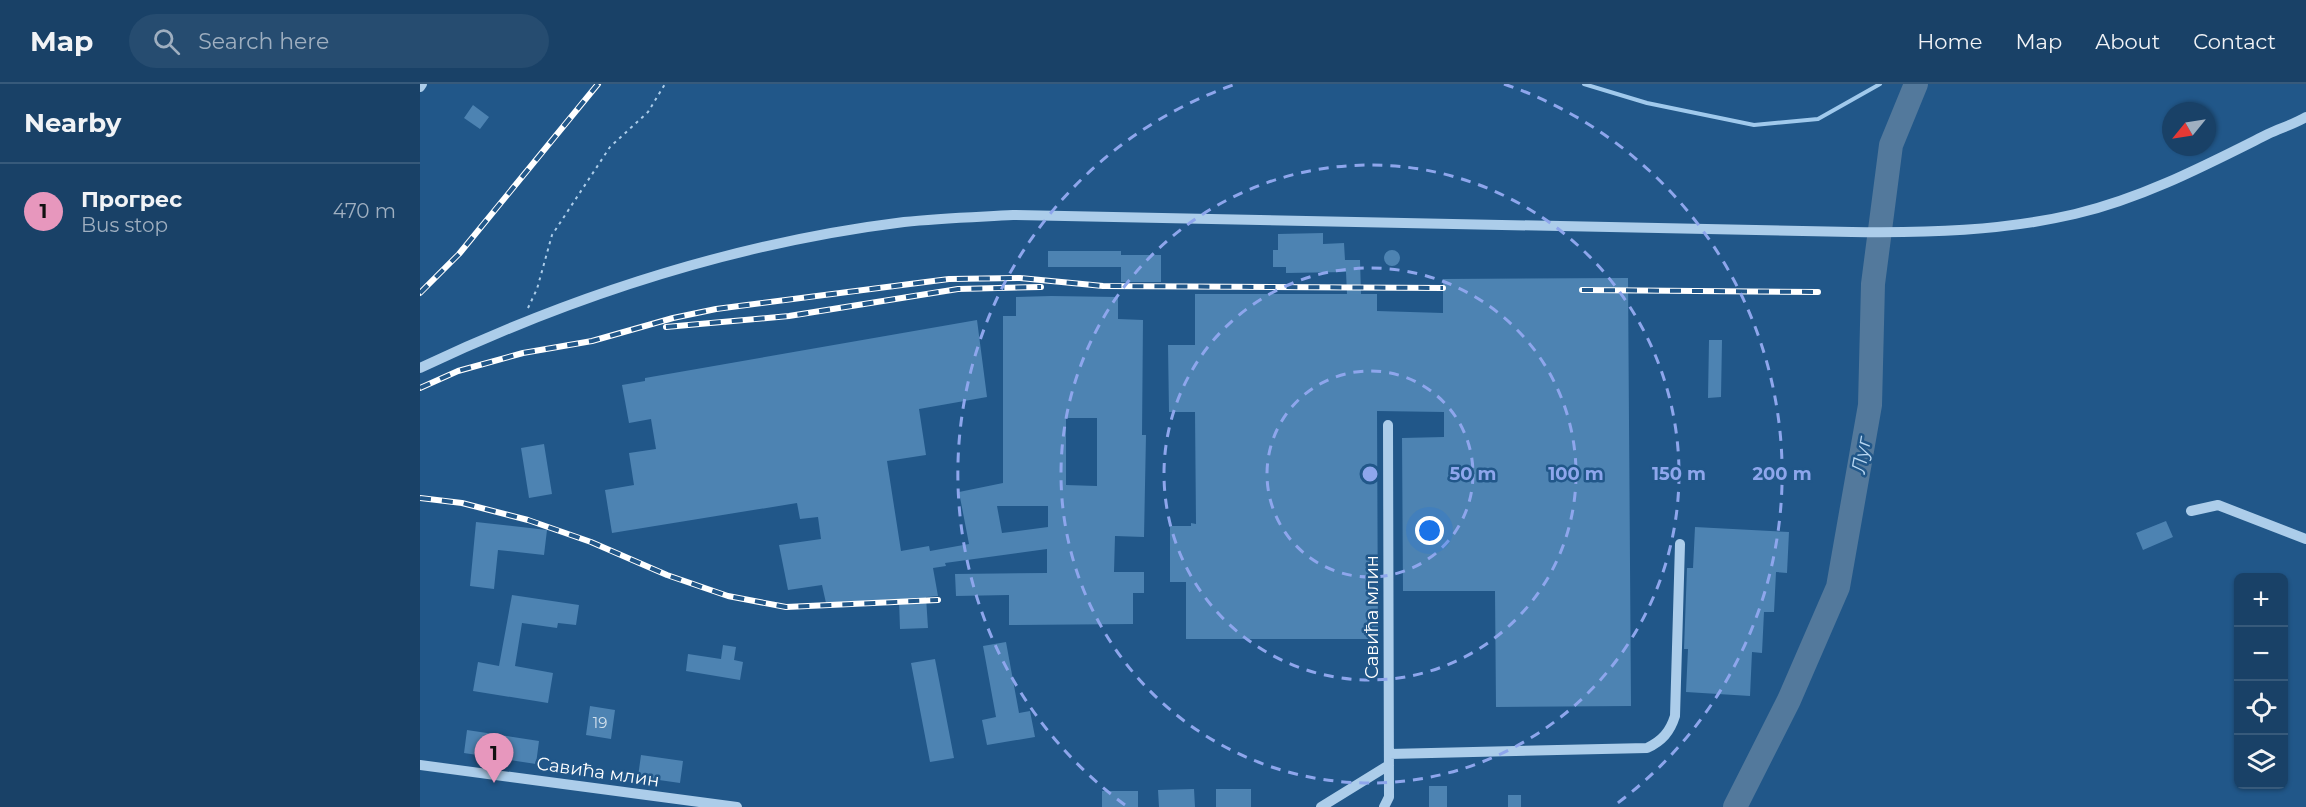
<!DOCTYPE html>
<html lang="en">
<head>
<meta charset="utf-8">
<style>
	:root { --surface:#194167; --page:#264c70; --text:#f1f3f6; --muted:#9fafc0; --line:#375a7b; --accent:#e797bd }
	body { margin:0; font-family:Montserrat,sans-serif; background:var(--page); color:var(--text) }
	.controls { position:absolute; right:18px; bottom:18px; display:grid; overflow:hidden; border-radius:9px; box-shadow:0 2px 4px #0004 }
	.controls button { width:54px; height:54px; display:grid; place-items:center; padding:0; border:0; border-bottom:2px solid var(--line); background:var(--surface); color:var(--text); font:30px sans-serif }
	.compass { position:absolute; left:1742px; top:18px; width:54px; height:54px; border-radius:50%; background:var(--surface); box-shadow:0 2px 4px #0004; rotate:240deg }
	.you { position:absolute; left:1010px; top:447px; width:21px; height:21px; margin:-15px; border:4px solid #fff; border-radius:50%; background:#1a73e8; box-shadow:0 0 0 9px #1a73e833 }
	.badge { display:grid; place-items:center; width:39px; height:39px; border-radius:50%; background:var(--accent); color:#111; font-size:20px; font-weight:700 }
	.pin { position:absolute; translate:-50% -50px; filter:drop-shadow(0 2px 3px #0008) }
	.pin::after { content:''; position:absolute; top:32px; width:21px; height:18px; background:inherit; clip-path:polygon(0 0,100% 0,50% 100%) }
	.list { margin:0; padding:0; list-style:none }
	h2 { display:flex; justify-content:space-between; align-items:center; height:78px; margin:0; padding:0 24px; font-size:26px }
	h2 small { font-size:20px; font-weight:400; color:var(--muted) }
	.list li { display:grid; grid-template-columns:39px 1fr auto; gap:18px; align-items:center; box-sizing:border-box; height:96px; padding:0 24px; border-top:2px solid var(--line) }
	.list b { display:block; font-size:22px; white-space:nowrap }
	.list p { margin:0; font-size:20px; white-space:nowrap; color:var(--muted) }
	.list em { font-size:20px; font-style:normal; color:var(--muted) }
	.icon { flex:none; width:33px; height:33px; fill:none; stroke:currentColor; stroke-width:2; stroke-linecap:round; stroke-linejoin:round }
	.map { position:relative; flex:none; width:1886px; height:723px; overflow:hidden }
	header { display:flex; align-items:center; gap:36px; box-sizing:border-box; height:84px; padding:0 30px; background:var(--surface); border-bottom:2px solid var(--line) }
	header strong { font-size:28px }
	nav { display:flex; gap:33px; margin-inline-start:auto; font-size:21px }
	.search { width:420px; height:54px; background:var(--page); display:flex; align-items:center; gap:15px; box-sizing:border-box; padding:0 21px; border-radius:33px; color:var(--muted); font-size:22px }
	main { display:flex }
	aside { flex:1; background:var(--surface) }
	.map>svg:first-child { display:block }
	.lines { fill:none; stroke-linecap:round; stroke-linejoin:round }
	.stream { stroke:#a0c9ec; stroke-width:4 }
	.river { stroke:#53799c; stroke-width:24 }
	.building { fill:#4d83b2; fill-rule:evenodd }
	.path { stroke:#accdea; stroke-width:2; stroke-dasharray:3 4.5; stroke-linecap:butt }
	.minor { stroke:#accdea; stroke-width:10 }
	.rail-casing { stroke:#fff; stroke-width:6 }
	.rail { stroke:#215789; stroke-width:4; stroke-dasharray:11; stroke-linecap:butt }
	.ring { fill:none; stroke:#8ea6ec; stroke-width:3; stroke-dasharray:10 8 }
	.labels { text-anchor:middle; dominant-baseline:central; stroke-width:5; stroke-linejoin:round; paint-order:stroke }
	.number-label { font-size:15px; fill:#d2e0ec }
	.street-label { font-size:18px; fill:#fff; stroke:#215789 }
	.water-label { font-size:20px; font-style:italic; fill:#b8d7f2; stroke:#215789 }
	.centre { fill:#8ea6ec; stroke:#215789; stroke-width:3 }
	.ring-label { font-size:18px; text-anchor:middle; font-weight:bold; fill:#8ea6ec; stroke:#215789; stroke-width:5; stroke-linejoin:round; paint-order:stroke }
</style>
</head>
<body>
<header>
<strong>Map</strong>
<div class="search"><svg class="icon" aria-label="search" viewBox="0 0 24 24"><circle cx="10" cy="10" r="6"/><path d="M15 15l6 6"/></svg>Search here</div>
<nav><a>Home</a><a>Map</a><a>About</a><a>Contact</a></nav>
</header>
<main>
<aside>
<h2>Nearby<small></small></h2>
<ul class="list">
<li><span class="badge">1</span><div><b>Прогрес</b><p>Bus stop</p></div><em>470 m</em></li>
</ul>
</aside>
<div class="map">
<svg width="1886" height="723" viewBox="0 0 1886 723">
	<rect width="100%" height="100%" fill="#215789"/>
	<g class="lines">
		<!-- stream -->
		<path class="stream" d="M1164,0L1227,19L1334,41L1398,35L1460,0"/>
		<!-- river -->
		<path class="river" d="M1315,723L1369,616L1418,503L1450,321L1453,200L1471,61L1496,0"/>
	</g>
	<!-- building -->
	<path class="building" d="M53,21L69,33L60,45L44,34Z
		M903,149V160L924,159L925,176H940L941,210H957V227L1023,229V195L1208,194L1211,622L1076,623L1075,507H983L982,354L1024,353V328L957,327L958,555H766V498H750V442H771V439L776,440L775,328H749L748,261H775V210H927L926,188L866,189V183H853V166H858V150Z
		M964 174a8 8 0 1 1 16 0a8 8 0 1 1-16 0Z
		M628,167H701V171H741V198H701V183H628Z
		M631,212L698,213V235L723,236L722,351H726L724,453L695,452L694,488H724V509H713V540L589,541V511L536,512L535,490L627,489V465L525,479L526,482L513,484L518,512L506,513L508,544L480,545L479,515L406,519L402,501L368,506L359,461L401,455L398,433L380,435L377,419L192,449L185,406L214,401L209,369L236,365L231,335L209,339L202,301L225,297V294L557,236L567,313L499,325L506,371L467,377L481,467L509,462L510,467L549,460L539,408L583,399V232H596V213ZM646,334H677V402L646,401ZM577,422H628V443L582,449Z
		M1289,256H1302L1301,313L1288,314Z
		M124,360L132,410L109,414L101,364Z
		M1746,437L1753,453L1723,466L1716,449Z
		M56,438L127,446L124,471L78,466L74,505L50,502Z
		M1275,443L1369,448L1367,489L1356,488L1354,528H1344L1342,569L1332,568L1330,612L1266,608L1268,565H1264L1267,484H1273Z
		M92,511L159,521L156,541L138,539L137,544L102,539L95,582L133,589L128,619L53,607L58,578L79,582Z
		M586,558L599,629L610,627L615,653L567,661L562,636L576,633L563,562Z
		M303,561L316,563L314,576L323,578L320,596L266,587L268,570L301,575Z
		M515,575L534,674L510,678L491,579Z
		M170,622L195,626L191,655L166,651Z
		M47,646L119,657L116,680L44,669Z
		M221,671L263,677L260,699L218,693Z
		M1009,702H1027V723H1009Z
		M774,705L775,723H739L738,706Z
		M796,705H831V723H796Z
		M682,707H718V723H682Z
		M1088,711H1101V723H1088Z"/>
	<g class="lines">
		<!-- path -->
		<path class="path" d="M108,224L117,205L132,151L190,63L228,28L245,0"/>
		<!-- minor -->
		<path class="minor" d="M0,3L2,0
			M0,284C154,211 314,159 484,138C520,134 557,133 593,131L1432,148C1507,149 1582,147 1655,130C1723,114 1786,81 1848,50C1861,44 1874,40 1886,33
			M1771,427L1798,421L1886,455
			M969,670L1227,664C1242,657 1250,648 1255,632L1260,460
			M0,681L317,723
			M901,723L969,681
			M964,723L969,713L968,341"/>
		<defs>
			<path id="rail" d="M1162,206L1398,208
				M0,209L39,170L178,0
				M246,243L369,232L538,205L621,203
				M0,304L38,287L103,269L172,257L253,234L296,225L529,195L600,194L683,202L1023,204
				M0,414L42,419L108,436L171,458L247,491L308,512L366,523L518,516"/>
		</defs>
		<!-- rail casing -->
		<use href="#rail" class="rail-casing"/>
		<!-- rail -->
		<use href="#rail" class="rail"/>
	</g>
	<!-- distance rings -->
	<g class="ring">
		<circle cx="950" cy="390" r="103"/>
		<circle cx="950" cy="390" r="206"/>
		<circle cx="950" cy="390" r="309"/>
		<path d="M705 721A412 412 0 0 1 816 0M1084 0A412 412 0 0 1 1195 721"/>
	</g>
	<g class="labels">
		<!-- number labels -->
		<g class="number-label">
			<text x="180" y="638">19</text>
		</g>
		<!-- street labels -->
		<g class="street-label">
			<text transform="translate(952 533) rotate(-90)">Савића млин</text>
			<text transform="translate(178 688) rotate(8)">Савића млин</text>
		</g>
		<!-- water labels -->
		<g class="water-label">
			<text transform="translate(1441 371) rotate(-80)">Луг</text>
		</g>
	</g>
	<circle cx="950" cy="390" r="9" class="centre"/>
	<g class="ring-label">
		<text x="1053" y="396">50 m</text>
		<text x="1156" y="396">100 m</text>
		<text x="1259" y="396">150 m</text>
		<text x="1362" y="396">200 m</text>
	</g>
</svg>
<div class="controls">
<button>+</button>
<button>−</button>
<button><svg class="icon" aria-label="locate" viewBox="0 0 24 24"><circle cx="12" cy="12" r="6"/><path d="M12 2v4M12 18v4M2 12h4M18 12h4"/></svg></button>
<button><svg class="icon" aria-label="layers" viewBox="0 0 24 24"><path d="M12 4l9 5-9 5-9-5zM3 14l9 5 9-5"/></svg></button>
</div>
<svg class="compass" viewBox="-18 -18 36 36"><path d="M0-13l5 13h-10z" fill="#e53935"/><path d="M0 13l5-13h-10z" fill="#9fafc0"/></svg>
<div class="you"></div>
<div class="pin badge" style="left:74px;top:699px">1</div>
</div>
</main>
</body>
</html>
